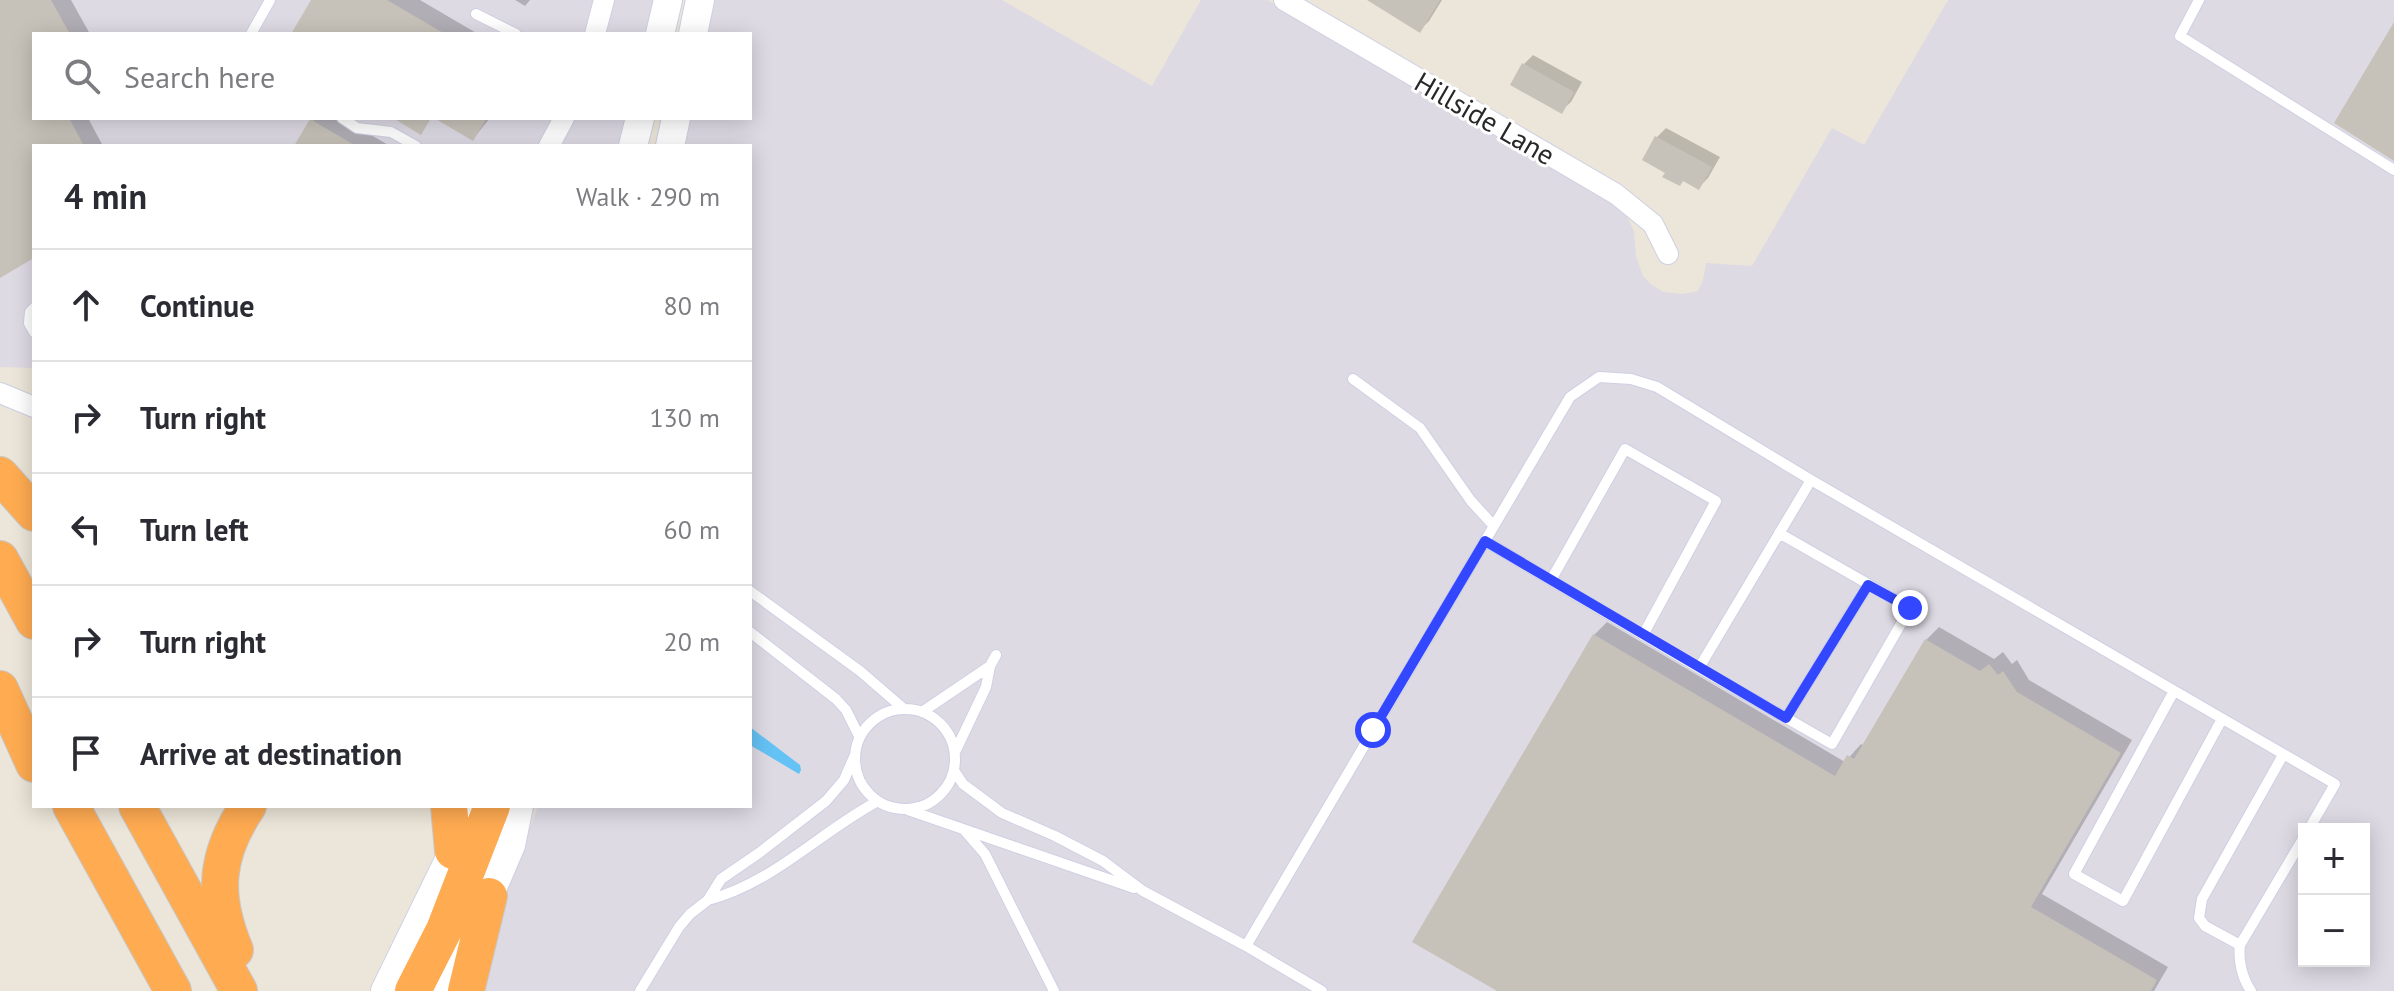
<!DOCTYPE html>
<html lang="en">
<head>
<meta charset="utf-8">
<style>
	:root { --surface:#fff; --page:#f2f2f3; --text:#2b2b33; --muted:#7c7c81; --line:#e1e1e2 }
	body { margin:0; font-family:"PT Sans",sans-serif; background:var(--page); color:var(--text) }
	.controls { position:absolute; right:24px; bottom:24px; display:grid; overflow:hidden; border-radius:0px; box-shadow:0 4px 20px #0003 }
	.controls button { width:72px; height:72px; display:grid; place-items:center; padding:0; border:0; border-bottom:2px solid var(--line); background:var(--surface); color:var(--text); font:40px sans-serif }
	.stop { position:absolute; width:24px; height:24px; margin:-18px; border:6px solid #3347ff; border-radius:50%; background:#fff }
	.stop.end { background:#3347ff; border-color:#fff; box-shadow:0 2px 8px #0008 }
	.list { margin:0; padding:0; list-style:none }
	h2 { display:flex; justify-content:space-between; align-items:center; height:104px; margin:0; padding:0 32px; font-size:34px }
	h2 small { font-size:26px; font-weight:400; color:var(--muted) }
	.list li { display:grid; grid-template-columns:52px 1fr auto; gap:24px; align-items:center; box-sizing:border-box; height:112px; padding:0 32px; border-top:2px solid var(--line) }
	.list b { display:block; font-size:30px; white-space:nowrap }
	.list em { font-size:26px; font-style:normal; color:var(--muted) }
	.icon { flex:none; width:44px; height:44px; fill:none; stroke:currentColor; stroke-width:2; stroke-linecap:round; stroke-linejoin:round }
	.map { position:relative; flex:none; width:2394px; height:991px; overflow:hidden }
	.search { position:absolute; background:var(--surface); box-shadow:0 4px 20px #0003; left:32px; top:32px; width:720px; height:88px; display:flex; align-items:center; gap:20px; box-sizing:border-box; padding:0 28px; border-radius:0px; color:var(--muted); font-size:30px }
	.panel { position:absolute; background:var(--surface); box-shadow:0 4px 20px #0003; left:32px; top:144px; width:720px; height:664px; border-radius:0px }
	.map>svg:first-child { display:block }
	.industrial { fill:#dedae4; fill-rule:evenodd }
	.water { fill:#65c2f5 }
	.shadow { fill:#0003 }
	.building { fill:#c7c2b9 }
	.lines { fill:none; stroke-linecap:round; stroke-linejoin:round }
	.lane-casing { stroke:#ced0e3; stroke-width:12 }
	.street-casing { stroke:#ced0e3; stroke-width:22 }
	.secondary-casing { stroke:#ced0e3; stroke-width:30 }
	.highway-casing { stroke:#c7c7c7; stroke-width:38 }
	.lane { stroke:#fff; stroke-width:10 }
	.street { stroke:#fff; stroke-width:20 }
	.secondary { stroke:#fff; stroke-width:28 }
	.highway { stroke:#ffab51; stroke-width:36 }
	.route { stroke:#3347ff; stroke-width:10 }
	.labels { text-anchor:middle; dominant-baseline:central; stroke-width:6; stroke-linejoin:round; paint-order:stroke }
	.street-label { font-size:28px; fill:#282828; stroke:#fff }
</style>
</head>
<body>
<div class="map">
<svg width="2394" height="991" viewBox="0 0 2394 991">
	<rect width="100%" height="100%" fill="#ece5d9"/>
	<!-- industrial -->
	<path class="industrial" d="M0,0H655L647,34H34V118H627L621,146H34V368L0,367Z
		M713,0H1002L1152,86L1201,0H1267L1612,203L1627,217L1634,231L1636,256L1643,276L1652,285L1664,292L1683,294L1698,291L1703,280L1706,263L1752,266L1832,128L1864,145L1948,0H2394V991H474L488,944L538,806H750V146H683L689,118H750V34H706ZM2304,829H2364V961H2304Z"/>
	<!-- water -->
	<path class="water" d="M750,727L800,765L801,770L799,774L750,745Z"/>
	<!-- shadow -->
	<path class="shadow" d="M0,0H71L90,34H34V118H88L103,146H34V256L0,276Z
		M313,0H420L478,34H293Z
		M515,0H530L525,6Z
		M1376,0H1442L1429,21L1420,30Z
		M1533,55L1582,82L1571,102L1561,111L1524,64Z
		M314,118H342L390,146H297Z
		M438,118H490L473,139Z
		M1666,128L1720,157L1708,178L1699,187L1668,172L1657,137Z
		M1607,622L1845,762L1861,744L1864,746L1926,640L1939,627L1994,659L2003,652L2012,664L2017,660L2029,680L2132,740L2042,894L2168,967L2154,991H1501L1594,635Z"/>
	<!-- building -->
	<path class="building" d="M0,0H51L70,34H34V118H69L84,146H34V258L0,278Z
		M311,0H387L445,34H291Z
		M1367,0H1440L1420,33Z
		M2394,22V161L2334,123Z
		M1522,63L1574,92L1562,114L1510,85Z
		M393,118H431L421,135Z
		M434,118H487L473,141Z
		M310,119L356,146H294Z
		M1655,136L1712,167L1699,190L1683,181L1680,186L1662,177L1665,173L1642,160Z
		M1593,634L1835,776L1847,755L1854,759L1925,639L1980,671L1989,664L1998,675L2003,671L2017,692L2121,753L2031,907L2157,980L2151,991H1497L1412,942Z"/>
	<g class="lines">
		<defs>
			<path id="lane" d="M2199,0L2180,36L2394,170
				M476,14L516,34
				M251,34L270,0
				M342,118L357,128L391,132L416,146
				M34,308L30,312L29,323L34,332
				M1353,379L1420,428L1471,501L1494,526
				M1779,533L1910,608L1832,744L1699,668L1811,480
				M1485,541L1699,668
				M1551,580L1625,449L1716,501L1643,635
				M750,591L860,671L904,709
				M750,632L836,699L846,710L859,736
				M2174,691L2074,874L2123,901L2222,719
				M855 759a50 50 0 1 1 100 0a50 50 0 1 1-100 0Z
				M922,712L990,666
				M1786,718L1868,585
				M956,750L986,687L990,666L996,655
				M955,772L963,784L1002,813L1055,836L1103,861L1143,891L1246,946L1322,991
				M908,810L1134,888
				M965,831L985,854L1054,991
				M708,900C773,883 820,832 878,801
				M2240,945L2205,926L2199,918L2202,899L2283,755
				M1246,946L1570,397L1599,377L1631,379L1657,387L1811,480L2335,784L2309,829
				M640,991L679,927L690,914L708,900L721,879L759,853L826,801L844,780L854,757
				M2251,991C2242,978 2238,960 2240,945L2304,837"/>
			<path id="street" d="M1284,0L1616,194L1653,224L1668,254
				M595,34L604,0
				M549,146L564,118
				M0,393L34,407"/>
			<path id="secondary" d="M660,34L668,0
				M693,34L700,0
				M633,146L640,118
				M670,146L676,118
				M385,991L449,860L470,806
				M440,991L477,924L511,845L519,806"/>
			<path id="highway" d="M0,475L34,513
				M0,559L34,621
				M0,689L34,764
				M71,806L173,991
				M137,806L239,991
				M449,806L453,851
				M235,950C212,895 215,855 248,806
				M413,991L444,930L492,806
				M466,991L489,896"/>
		</defs>
		<!-- lane casing -->
		<use href="#lane" class="lane-casing"/>
		<!-- street casing -->
		<use href="#street" class="street-casing"/>
		<!-- secondary casing -->
		<use href="#secondary" class="secondary-casing"/>
		<!-- highway casing -->
		<use href="#highway" class="highway-casing"/>
		<!-- lane -->
		<use href="#lane" class="lane"/>
		<!-- street -->
		<use href="#street" class="street"/>
		<!-- secondary -->
		<use href="#secondary" class="secondary"/>
		<!-- highway -->
		<use href="#highway" class="highway"/>
	</g>
	<g class="lines">
		<!-- route -->
		<path class="route" d="M1373,730L1485,541L1786,718L1868,585L1910,608"/>
	</g>
	<g class="labels">
		<!-- street labels -->
		<g class="street-label">
			<text transform="translate(1485 118) rotate(30)">Hillside Lane</text>
		</g>
	</g>
</svg>
<div class="controls">
<button>+</button>
<button>−</button>
</div>
<div class="stop" style="left:1373px;top:730px"></div>
<div class="stop end" style="left:1910px;top:608px"></div>
<div class="search"><svg class="icon" aria-label="search" viewBox="0 0 24 24"><circle cx="10" cy="10" r="6"/><path d="M15 15l6 6"/></svg>Search here</div>
<section class="panel">
<h2>4 min<small>Walk · 290 m</small></h2>
<ul class="list">
<li><svg class="icon" aria-label="ahead" viewBox="0 0 24 24"><path d="M12 20V5M6 11l6-6 6 6"/></svg><div><b>Continue</b></div><em>80 m</em></li>
<li><svg class="icon" aria-label="right" viewBox="0 0 24 24"><path d="M7 20v-9h11M14 6l5 5-5 5"/></svg><div><b>Turn right</b></div><em>130 m</em></li>
<li><svg class="icon" aria-label="left" viewBox="0 0 24 24"><path d="M17 20v-9H6M10 6l-5 5 5 5"/></svg><div><b>Turn left</b></div><em>60 m</em></li>
<li><svg class="icon" aria-label="right" viewBox="0 0 24 24"><path d="M7 20v-9h11M14 6l5 5-5 5"/></svg><div><b>Turn right</b></div><em>20 m</em></li>
<li><svg class="icon" aria-label="arrive" viewBox="0 0 24 24"><path d="M6 21V4h12l-3 4 3 4H6"/></svg><div><b>Arrive at destination</b></div></li>
</ul>
</section>
</div>
</body>
</html>
